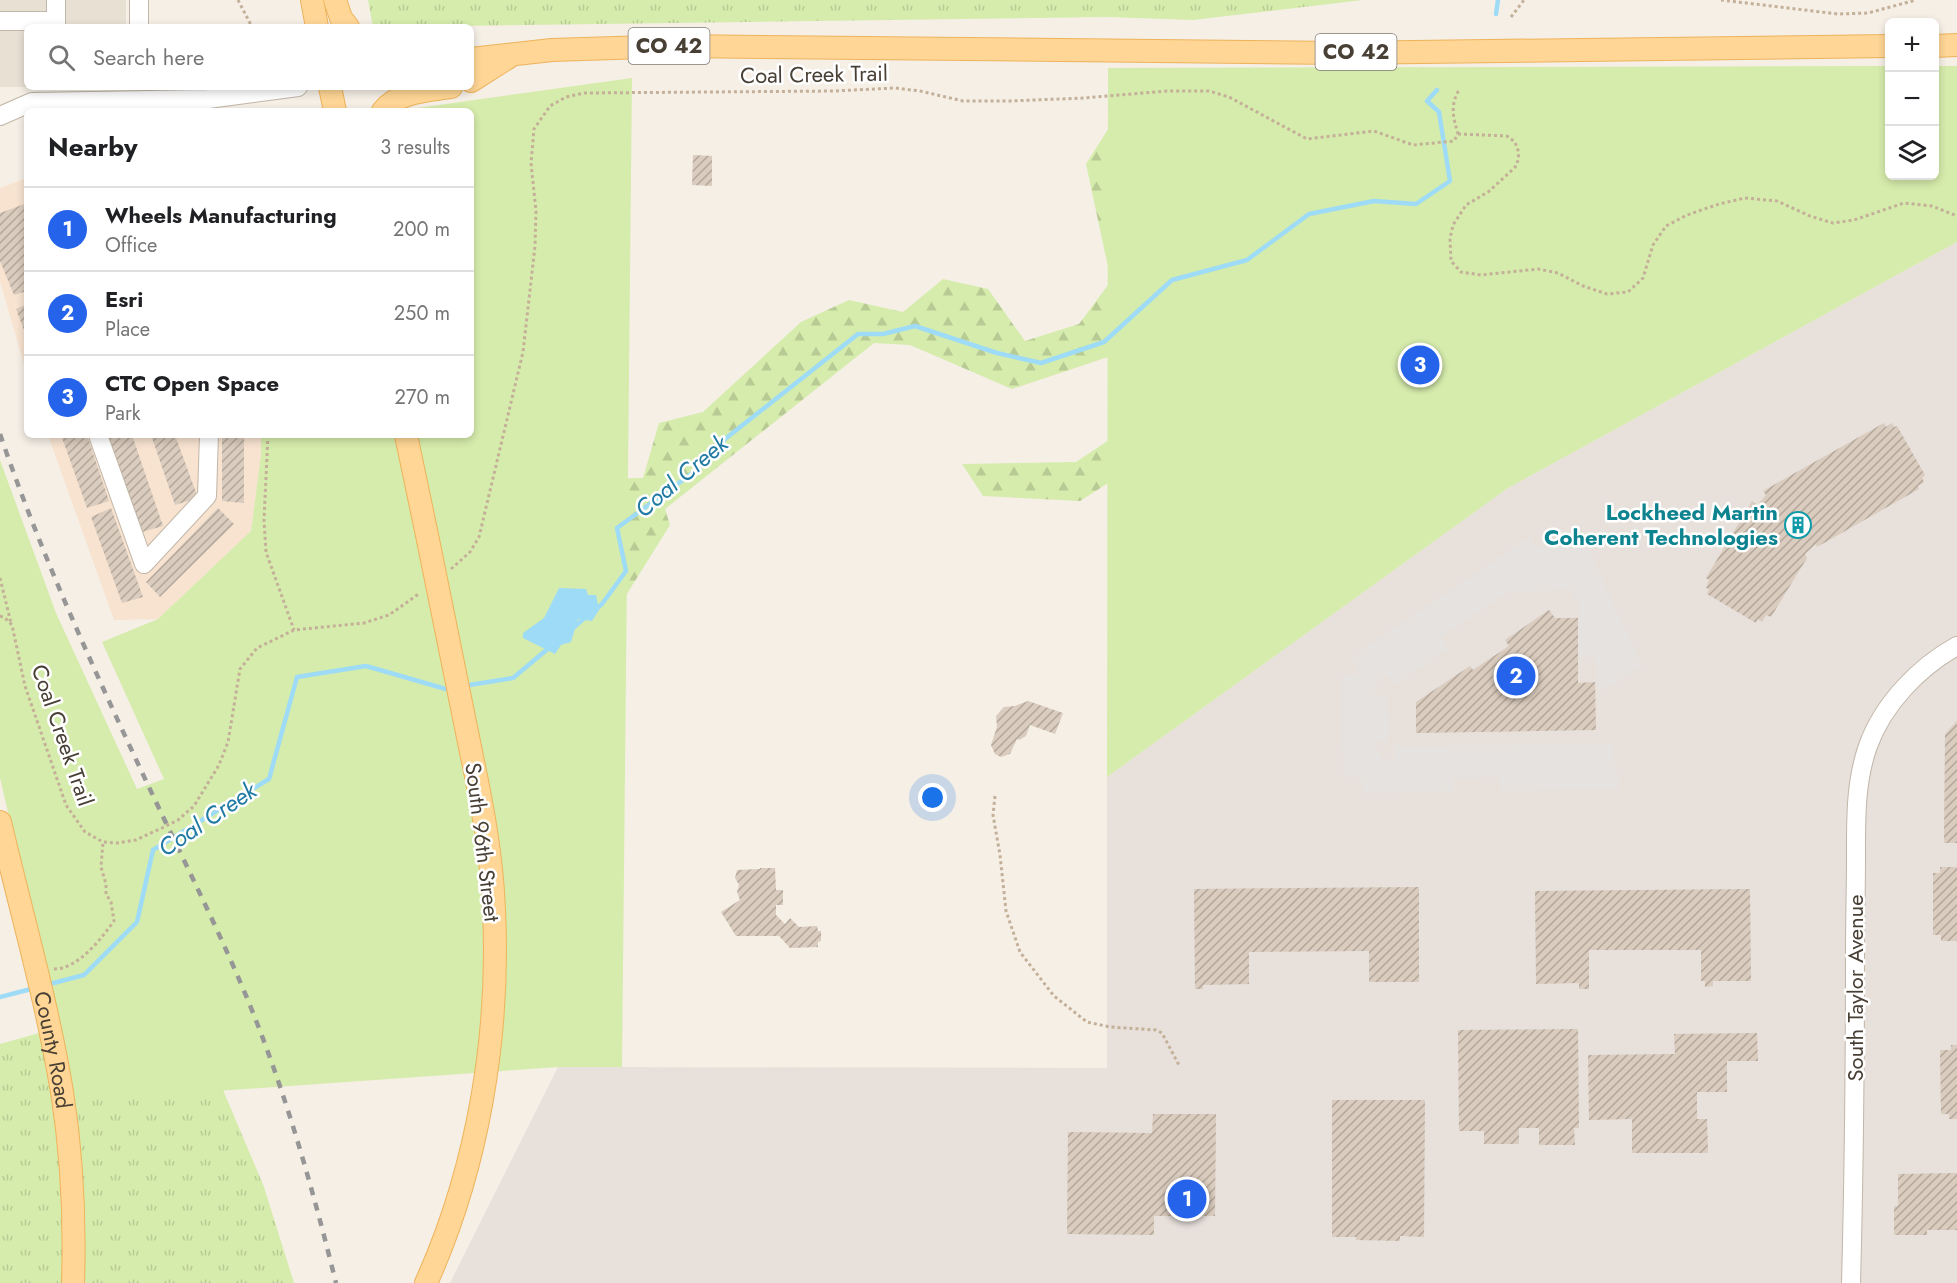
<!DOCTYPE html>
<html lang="en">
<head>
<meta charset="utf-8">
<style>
	:root { --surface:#fff; --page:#f6f6f6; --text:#202124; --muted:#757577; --line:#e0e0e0; --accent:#2563eb }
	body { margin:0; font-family:Jost,sans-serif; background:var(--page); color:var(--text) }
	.controls { position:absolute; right:18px; top:18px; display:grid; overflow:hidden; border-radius:9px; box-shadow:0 3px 9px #0003 }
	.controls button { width:54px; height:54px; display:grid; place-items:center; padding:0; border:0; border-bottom:2px solid var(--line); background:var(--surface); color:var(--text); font:30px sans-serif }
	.you { position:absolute; left:933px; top:798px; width:21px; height:21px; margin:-15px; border:4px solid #fff; border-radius:50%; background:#1a73e8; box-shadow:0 0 0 9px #1a73e833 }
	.badge { display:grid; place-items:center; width:39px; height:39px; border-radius:50%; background:var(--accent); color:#fff; font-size:20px; font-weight:700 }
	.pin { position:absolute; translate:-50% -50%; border:3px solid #fff; box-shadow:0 2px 6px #0006 }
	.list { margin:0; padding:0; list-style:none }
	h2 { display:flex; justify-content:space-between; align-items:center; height:78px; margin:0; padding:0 24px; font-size:26px }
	h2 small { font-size:20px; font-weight:400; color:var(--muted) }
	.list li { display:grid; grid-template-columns:39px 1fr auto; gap:18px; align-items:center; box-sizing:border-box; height:84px; padding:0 24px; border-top:2px solid var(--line) }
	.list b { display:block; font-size:22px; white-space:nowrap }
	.list p { margin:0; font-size:20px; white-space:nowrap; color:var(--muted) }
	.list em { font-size:20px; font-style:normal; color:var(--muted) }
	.icon { flex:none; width:33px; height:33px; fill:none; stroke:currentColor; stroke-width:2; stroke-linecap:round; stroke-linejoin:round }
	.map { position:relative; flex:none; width:1957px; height:1283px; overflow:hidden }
	.search { position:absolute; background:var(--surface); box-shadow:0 3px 9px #0003; left:24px; top:24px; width:450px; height:66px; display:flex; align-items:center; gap:15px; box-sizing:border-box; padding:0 21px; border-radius:9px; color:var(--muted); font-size:22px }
	.panel { position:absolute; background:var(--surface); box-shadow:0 3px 9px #0003; left:24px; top:108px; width:450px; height:330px; border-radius:9px }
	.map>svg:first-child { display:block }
	.residential { fill:#e9e0d4 }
	.commercial { fill:#f8e3d0 }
	.industrial { fill:#e7e0db }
	.grass { fill:url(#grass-tufts) }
	.forest { fill:url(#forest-firs) }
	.park { fill:#d6ecac }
	.parking { fill:#e5e2df }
	.water { fill:#9edbf6 }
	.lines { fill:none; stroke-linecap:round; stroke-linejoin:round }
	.stream { stroke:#9edbf6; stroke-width:4.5 }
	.building { fill:url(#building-hatch) }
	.minor-casing { stroke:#c1b6a8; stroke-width:20 }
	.major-casing { stroke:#eeb35b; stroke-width:24 }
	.path { stroke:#c4b098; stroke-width:3; stroke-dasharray:3 3; stroke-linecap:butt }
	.minor { stroke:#fff; stroke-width:18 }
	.major { stroke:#ffd695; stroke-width:22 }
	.rail { stroke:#969696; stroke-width:4.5; stroke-dasharray:8 8; stroke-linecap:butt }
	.major-bridge-casing { stroke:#eeb35b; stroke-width:24; stroke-linecap:butt }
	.major-bridge { stroke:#ffd695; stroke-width:22 }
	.labels { text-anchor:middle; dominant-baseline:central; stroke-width:5; stroke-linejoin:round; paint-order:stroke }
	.shield { fill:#fff; stroke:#7f7972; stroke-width:1.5 }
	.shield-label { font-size:21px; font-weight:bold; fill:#483f35 }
	.street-label { font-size:22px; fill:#483f35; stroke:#fff }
	.culture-label { font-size:22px; font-weight:bold; fill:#0d838f; stroke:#fff; text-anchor:end }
	.water-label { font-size:24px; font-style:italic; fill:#217aa4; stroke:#fff }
</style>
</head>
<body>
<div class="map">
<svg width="1957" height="1283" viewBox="0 0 1957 1283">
	<defs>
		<pattern id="grass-tufts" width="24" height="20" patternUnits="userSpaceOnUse" patternTransform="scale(1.5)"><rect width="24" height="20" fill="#d6ecac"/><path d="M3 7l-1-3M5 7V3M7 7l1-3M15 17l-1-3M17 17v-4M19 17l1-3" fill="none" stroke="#b9cb95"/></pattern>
		<pattern id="forest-firs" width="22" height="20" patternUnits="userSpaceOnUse" patternTransform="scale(1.5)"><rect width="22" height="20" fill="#d6ecac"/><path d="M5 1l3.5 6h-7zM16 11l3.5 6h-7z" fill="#b9cb95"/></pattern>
		<pattern id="building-hatch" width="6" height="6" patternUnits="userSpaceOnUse" patternTransform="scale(1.5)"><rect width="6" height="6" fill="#daccbe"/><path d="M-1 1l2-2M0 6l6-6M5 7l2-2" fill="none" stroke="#b3a79b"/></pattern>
	</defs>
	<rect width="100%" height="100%" fill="#f5efe6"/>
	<!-- residential -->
	<path class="residential" d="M0,0H126V27H27V87H127H0Z"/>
	<!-- commercial -->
	<path class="commercial" d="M27,178V375L0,281V188Z
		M48,435H261V455L251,531L158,619L114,620Z"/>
	<!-- industrial -->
	<path class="industrial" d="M1957,242V1283H450L558,1067L1107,1068V777L1508,488Z"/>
	<!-- grass -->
	<path class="grass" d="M368,0H1363L1193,20L1108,17L373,27Z
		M182,993L264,1187L294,1283H0V1044Z"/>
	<!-- forest -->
	<path class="forest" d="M1119,112L1272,379L1080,501L983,496L962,464L1076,462L1166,402L1111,356L1012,389L910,345L874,343L665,509L670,525L620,605L600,479L643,478L659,423L703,412L801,322L849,300L903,312L943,279L988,289L1025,341L1079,324L1111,281L1086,164Z"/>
	<!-- park -->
	<path class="park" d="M1889,66L1890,176H1934L1935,66H1957V242L1508,488L1107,777L1108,68Z
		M632,78L622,1067H558L76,1101L0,778V460L56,613L137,789L164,779L102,642L158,619L251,531L261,455V435H471V111H396Z"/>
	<!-- parking -->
	<path class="parking" d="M1529,537L1537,548L1570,543L1583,537L1643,668L1629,673L1605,689H1598L1596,657H1578L1579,606L1571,590L1509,592L1441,637L1448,649L1394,685L1386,674L1379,680L1375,688V695L1387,697L1389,742H1376V749L1381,758L1389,759H1394V746L1613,744V757L1618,776V790L1501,791L1499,777L1454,778V791L1362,793L1361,779L1357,777L1343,776L1342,676H1355L1359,669L1351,658Z"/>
	<!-- water -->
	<path class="water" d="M559,588L586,589L588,595H596L599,610L592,621L578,619L571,642L561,645L555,654L523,638V633L544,618Z"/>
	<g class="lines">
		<!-- stream -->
		<path class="stream" d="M1496,14L1498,0
			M594,611L602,604L626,571L617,528L698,469L725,439L858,334H883L915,326L997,353L1041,363L1104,342L1172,280L1247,260L1309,214L1374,201L1416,204L1450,181L1439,112L1427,101L1437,90
			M573,628L587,616
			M463,686L513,678L550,647
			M46,985L84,975L137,922L153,850L269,779L297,677L366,666L446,689L452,688
			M0,997L35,988"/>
	</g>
	<!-- building -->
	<path class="building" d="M693,155L712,156V186L692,185Z
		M27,203V291L14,295L0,261V213Z
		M27,304V338L16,309Z
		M1884,423L1886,427L1892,423L1894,427L1897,426L1925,475L1922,478L1924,482L1918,486L1919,489L1817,547L1816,544L1805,554L1807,558L1771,617L1766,615L1762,622L1758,619L1756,623L1707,594L1709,589L1706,588L1709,580L1706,578L1752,501L1757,505L1766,495L1763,491Z
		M61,435H87L109,501L87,508Z
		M114,435H132L163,526L142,532L109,437Z
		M151,435H175L198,498L175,505Z
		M222,435H244V503L222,501Z
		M111,508L143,597L122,603L91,517Z
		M218,508L234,524L160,597L146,582Z
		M1549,610L1555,618H1578V683L1595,682L1596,730L1416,733V702L1470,666L1473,670L1509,646L1505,640Z
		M1028,701L1063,713L1055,734L1030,725L1026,736L1019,740L1017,739L1010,754L1001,757L995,754L991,745L997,727L996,716L1004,707L1015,706Z
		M1957,721V843H1944L1945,734Z
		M1940,867H1957V941H1941V935H1933V873H1940Z
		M760,868H775L776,890H783V905H776V915L785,924L790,918L799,927L817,926L818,931H821V941L818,942V947L790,948L779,936H736L721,912L740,900L737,892L739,885L735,878L737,870L760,869Z
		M1419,887V982H1369V951L1249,952V984L1203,985V989H1195L1194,889Z
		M1750,889L1751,981H1713V986L1705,987V981H1701V950H1589V989H1579V983L1536,984L1535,891Z
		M1578,1029L1579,1128H1574L1575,1145H1539V1128H1519V1144H1484V1131H1459L1458,1030Z
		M1757,1033L1758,1061H1727V1092H1697V1119H1707L1708,1153H1632V1119L1589,1120L1588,1055L1675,1054L1674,1034Z
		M1951,1045H1957V1119H1949V1114H1941L1940,1050H1951Z
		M1332,1100H1425L1424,1237L1400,1236V1241L1356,1240V1237H1332Z
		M1153,1114H1216L1215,1216H1154V1235L1067,1234L1068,1132L1152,1133Z
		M1957,1173V1230H1927V1235H1894V1206H1898V1174Z"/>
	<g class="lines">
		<defs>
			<path id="minor" d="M139,0V27
				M0,21H56V27
				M56,21V0
				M0,116L32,102L208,99L298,87
				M98,435L144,564L207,496L209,435
				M1851,1283C1854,1172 1855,1061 1855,950C1855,920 1856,889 1856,859C1856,822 1855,782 1868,746C1883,704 1919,667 1957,646"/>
			<g id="major">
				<path d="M312,0L317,27"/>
				<path d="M335,0L341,18L348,27"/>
				<path d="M1934,46L1957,45"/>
				<path d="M471,59L552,50L678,46L1339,53L1890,46"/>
				<path d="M471,81L509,57"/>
				<path d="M330,87L335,111"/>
				<path d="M383,111C399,91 427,91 451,87"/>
				<path d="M406,435L428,540"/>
				<path id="s1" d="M0,822C21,912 47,1001 62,1092C72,1155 75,1220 73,1283"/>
				<path d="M426,1283C478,1168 500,1036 494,910C492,856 482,804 471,752"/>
			</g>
		</defs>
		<!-- minor casing -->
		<use href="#minor" class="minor-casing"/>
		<!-- major casing -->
		<use href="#major" class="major-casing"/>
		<!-- path -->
		<path class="path" d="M238,0L252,27
			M1721,0L1838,14L1868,13L1916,0
			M1511,17L1524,0
			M1458,134L1507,136L1515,142L1519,153L1517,165L1509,173L1488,192L1466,205L1453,225L1450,239L1451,261L1461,272L1481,275L1538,269L1558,273L1583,286L1607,294L1628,292L1643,278L1653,245L1666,226L1687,215L1719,204L1745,198L1777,201L1810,216L1833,223L1854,220L1904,203L1932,206L1957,216
			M268,435L264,520L266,552L294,630
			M451,569L470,552L479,537L523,352L535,246L536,211L531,163L534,129L550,106L566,97L584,93L834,91L895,88L920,91L963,101H1009L1085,98L1167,91H1209L1229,97L1307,139L1374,131L1413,145L1454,141L1458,134C1453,117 1450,105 1459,90
			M0,578L11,623
			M0,616L5,618L12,625L25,686L66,805L85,832L103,842L117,843L136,840L162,828L178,820L194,806L219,765L228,742L240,669L257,648L294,630L364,623L389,615L420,593
			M995,796L993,815L1000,855L1006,911L1020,952L1054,996L1087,1022L1110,1027L1156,1030L1162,1033L1180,1067
			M54,969C78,969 101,939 114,921L111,902L106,894V884L101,867L103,842"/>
		<!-- minor -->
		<use href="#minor" class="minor"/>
		<!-- major -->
		<use href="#major" class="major"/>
		<!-- rail -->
		<path class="rail" d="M0,434C43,560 99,681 156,802C187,867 219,931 247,998C285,1090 312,1186 336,1283"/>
		<defs>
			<path id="major-bridge" d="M428,540L471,752"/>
		</defs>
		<!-- major-bridge casing -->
		<use href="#major-bridge" class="major-bridge-casing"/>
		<!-- major-bridge -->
		<use href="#major-bridge" class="major-bridge"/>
	</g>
	<!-- icons -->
	<defs>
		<symbol id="building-ring" viewBox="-11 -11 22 22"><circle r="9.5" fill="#fff" stroke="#0f9aa8" stroke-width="1.5"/><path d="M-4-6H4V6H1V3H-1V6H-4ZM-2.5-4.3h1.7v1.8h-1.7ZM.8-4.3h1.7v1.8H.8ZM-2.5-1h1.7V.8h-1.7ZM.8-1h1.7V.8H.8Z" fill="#0f9aa8"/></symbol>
	</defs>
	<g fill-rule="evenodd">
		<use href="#building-ring" x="1783" y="510" width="30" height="30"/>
	</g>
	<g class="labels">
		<!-- shield labels -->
		<g class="shield">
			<rect x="628.5" y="28" width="81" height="36" rx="4.5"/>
			<rect x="1315.5" y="34" width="81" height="36" rx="4.5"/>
		</g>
		<g class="shield-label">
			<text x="669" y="46">CO 42</text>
			<text x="1356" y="52">CO 42</text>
		</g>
		<!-- street labels -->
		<g class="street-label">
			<text transform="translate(814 74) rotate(-1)">Coal Creek Trail</text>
			<text transform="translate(63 735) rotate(71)">Coal Creek Trail</text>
			<text transform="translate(483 842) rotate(83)">South 96th Street</text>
			<text transform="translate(1855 988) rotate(-90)">South Taylor Avenue</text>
			<text stroke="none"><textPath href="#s1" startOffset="234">County Road</textPath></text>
		</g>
		<!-- culture labels -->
		<g class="culture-label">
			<text x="1778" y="512">Lockheed Martin<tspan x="1778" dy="25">Coherent Technologies</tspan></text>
		</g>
		<!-- water labels -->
		<g class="water-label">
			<text transform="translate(681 476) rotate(-40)">Coal Creek</text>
			<text transform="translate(207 819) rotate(-34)">Coal Creek</text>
		</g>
	</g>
</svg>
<div class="controls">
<button>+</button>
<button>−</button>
<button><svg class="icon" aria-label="layers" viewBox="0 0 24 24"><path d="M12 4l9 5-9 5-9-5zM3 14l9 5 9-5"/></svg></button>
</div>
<div class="you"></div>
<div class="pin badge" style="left:1187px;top:1199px">1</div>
<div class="pin badge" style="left:1516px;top:676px">2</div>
<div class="pin badge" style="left:1420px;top:365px">3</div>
<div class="search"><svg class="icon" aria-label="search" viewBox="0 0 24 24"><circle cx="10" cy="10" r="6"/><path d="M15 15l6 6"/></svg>Search here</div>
<section class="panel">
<h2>Nearby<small>3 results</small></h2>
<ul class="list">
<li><span class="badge">1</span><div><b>Wheels Manufacturing</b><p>Office</p></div><em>200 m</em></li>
<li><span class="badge">2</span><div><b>Esri</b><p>Place</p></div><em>250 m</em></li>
<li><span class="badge">3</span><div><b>CTC Open Space</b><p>Park</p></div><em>270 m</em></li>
</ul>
</section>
</div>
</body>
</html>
